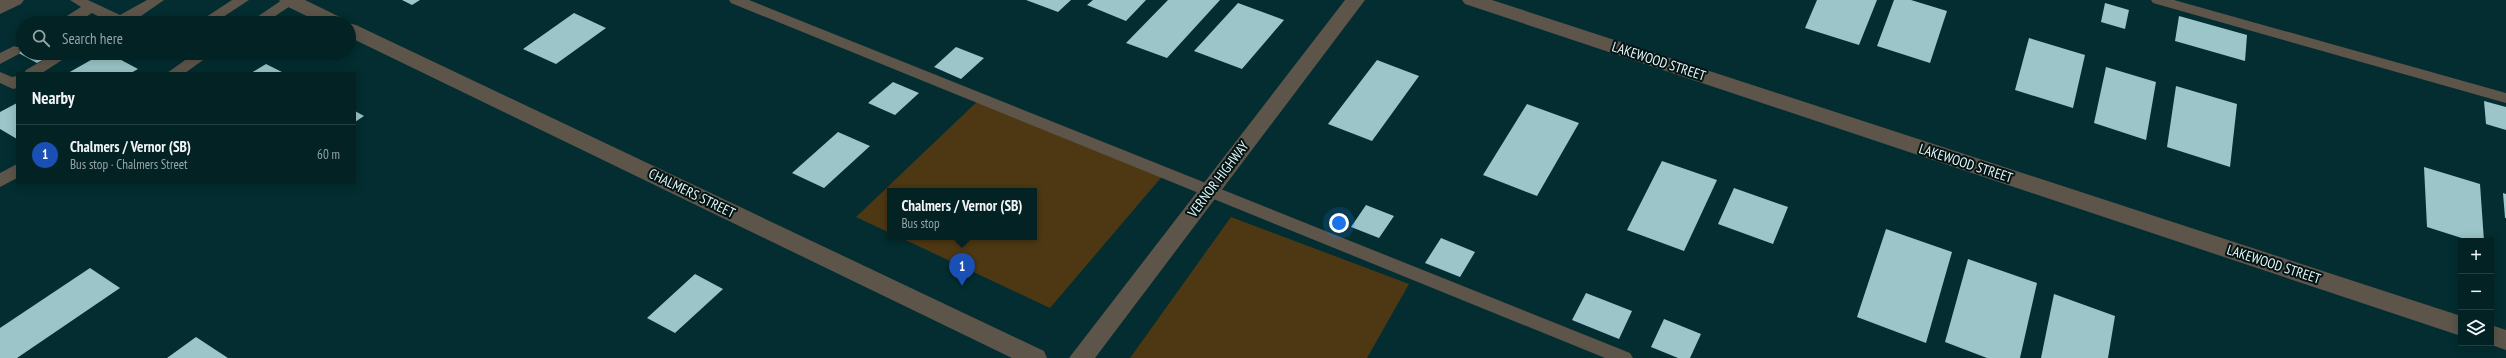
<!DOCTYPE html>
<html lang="en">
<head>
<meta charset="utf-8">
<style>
	:root { --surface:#022224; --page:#102f31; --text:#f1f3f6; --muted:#96a4a6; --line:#233f41; --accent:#eba93a }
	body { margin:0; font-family:"PT Sans Narrow",sans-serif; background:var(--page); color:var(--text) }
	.controls { position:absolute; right:12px; bottom:12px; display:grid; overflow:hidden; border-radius:0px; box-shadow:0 2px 10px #0003 }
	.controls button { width:36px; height:36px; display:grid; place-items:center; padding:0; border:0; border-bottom:1px solid var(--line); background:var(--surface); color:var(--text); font:20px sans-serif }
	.you { position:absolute; left:1339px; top:223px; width:14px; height:14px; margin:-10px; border:3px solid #fff; border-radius:50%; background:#1a73e8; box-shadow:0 0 0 6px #1a73e833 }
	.badge { display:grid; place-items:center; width:26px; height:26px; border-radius:50%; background:var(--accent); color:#fff; font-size:13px; font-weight:700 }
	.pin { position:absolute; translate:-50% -33px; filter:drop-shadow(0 1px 2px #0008) }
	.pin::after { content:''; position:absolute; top:21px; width:14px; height:12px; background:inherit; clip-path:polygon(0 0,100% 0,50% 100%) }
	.popup { position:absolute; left:887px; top:188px; width:150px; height:52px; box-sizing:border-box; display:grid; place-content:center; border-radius:0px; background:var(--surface); filter:drop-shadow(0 1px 3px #0005); font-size:13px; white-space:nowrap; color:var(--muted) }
	.popup b { font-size:15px; color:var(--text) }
	.popup::after { content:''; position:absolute; left:50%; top:100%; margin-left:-8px; border:8px solid transparent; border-top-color:var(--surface) }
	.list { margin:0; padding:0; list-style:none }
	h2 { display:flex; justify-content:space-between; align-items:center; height:52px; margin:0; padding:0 16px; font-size:17px }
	h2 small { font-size:13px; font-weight:400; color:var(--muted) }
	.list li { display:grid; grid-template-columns:26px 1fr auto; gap:12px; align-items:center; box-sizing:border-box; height:60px; padding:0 16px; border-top:1px solid var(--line) }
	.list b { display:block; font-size:15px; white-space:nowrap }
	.list p { margin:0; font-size:13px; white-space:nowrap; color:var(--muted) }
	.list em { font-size:13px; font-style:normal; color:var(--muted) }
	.icon { flex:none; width:22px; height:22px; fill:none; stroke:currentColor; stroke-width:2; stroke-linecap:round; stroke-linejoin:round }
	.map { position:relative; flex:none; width:2506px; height:358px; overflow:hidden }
	.search { position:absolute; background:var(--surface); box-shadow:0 2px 10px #0003; left:16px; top:16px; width:340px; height:44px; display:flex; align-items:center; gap:10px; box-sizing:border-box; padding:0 14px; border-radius:22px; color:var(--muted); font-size:15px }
	.panel { position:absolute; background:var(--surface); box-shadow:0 2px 10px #0003; left:16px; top:72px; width:340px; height:112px; border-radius:0px }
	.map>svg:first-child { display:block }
	.green { fill:#4e3814 }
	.building { fill:#9bc5c8 }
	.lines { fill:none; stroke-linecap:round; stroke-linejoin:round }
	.service { fill:#5d554a; fill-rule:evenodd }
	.minor { fill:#5d554a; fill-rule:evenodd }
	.tertiary { fill:#5d554a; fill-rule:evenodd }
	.labels { text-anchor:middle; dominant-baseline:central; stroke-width:4; stroke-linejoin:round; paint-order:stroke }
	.street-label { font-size:14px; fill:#e2f7f8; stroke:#041314 }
</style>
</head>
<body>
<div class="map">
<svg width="2506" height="358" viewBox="0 0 2506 358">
	<rect width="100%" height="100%" fill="#032d30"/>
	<!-- green -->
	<path class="green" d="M982,97L1165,173L1050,308L899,237H1034V191H890V233L856,217Z
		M1231,217L1409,284L1367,358H1130Z"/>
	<!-- building -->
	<path class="building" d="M402,0H420L412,5Z
		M1026,0H1071L1058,12Z
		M1093,0H1146L1126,21L1087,5Z
		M1168,0H1220L1167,58L1126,43Z
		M1817,0H1877L1859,45L1805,28Z
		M1894,0H1911L1947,11L1930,63L1877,46Z
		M1238,3L1284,20L1242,69L1194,51Z
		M2105,3L2129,10L2125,29L2101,22Z
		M574,13L606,28L556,64L523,49Z
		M2179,16L2247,35L2245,61L2175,41Z
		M2029,38L2085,55L2073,108L2015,90Z
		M23,44V53H55L37,63L13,50Z
		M956,47L984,58L961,79L934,67Z
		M110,54L138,69L131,73H68L98,56Z
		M1377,60L1419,76L1372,141L1328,124Z
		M266,64L284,73H251Z
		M2106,67L2156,82L2146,140L2094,123Z
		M893,82L919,93L895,115L868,103Z
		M2176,86L2237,104L2230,167L2167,147Z
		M2484,101L2506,107V130L2486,124Z
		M17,103V139L0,129V112Z
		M1527,104L1579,123L1537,196L1483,175Z
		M355,111L364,116L355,122Z
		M838,132L870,146L824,188L792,173Z
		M1662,161L1717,180L1684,251L1627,230Z
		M2424,167L2480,184L2484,241H2471L2427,227Z
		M1734,188L1788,207L1773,244L1718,224Z
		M2503,193L2506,194V218H2505Z
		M1366,205L1394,216L1379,238L1351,227Z
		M1886,229L1952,252L1926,343L1857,317Z
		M1441,238L1475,252L1460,277L1425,263Z
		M1968,259L2037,283L2020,358H1987L1945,342Z
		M90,268L120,288L17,358H0V328Z
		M695,274L723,289L675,333L647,318Z
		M1586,293L1632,311L1619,339L1572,320Z
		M2054,294L2115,316L2108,358H2041Z
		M1664,319L1701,334L1690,358H1678L1651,347Z
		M196,337L228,358H167Z"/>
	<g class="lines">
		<!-- service -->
		<path class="service" d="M70,0H88L120,15L147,0H164L131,23H111L92,13L76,23H61L62,19L81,7Z
			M232,0H249L214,23H197Z
			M282,0H299L265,23H248Z
			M729,0H749L1630,353L1633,358H1605L731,3Z
			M2151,0H2174L2506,93V103L2153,3Z
			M14,46L19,48L21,51L19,54L0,64V53Z
			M55,53H73L42,73H24L26,70Z
			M195,53H213L185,73H167Z
			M0,72L12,77L17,76V88L13,89L0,83Z
			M17,164V178L0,187V173Z"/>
		<!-- minor -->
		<path class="minor" d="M1462,0H1492L2461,316V336L1465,4Z
			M2491,325L2506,330V350L2486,343H2491Z"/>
		<!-- tertiary -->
		<path class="tertiary" d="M0,0H24L21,4L0,14Z
			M279,0H305L344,19L347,23H321L282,4Z
			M1345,0H1365L1095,358H1069Z
			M348,23L356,25L1044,351L1047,358H1012L349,37Z"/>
	</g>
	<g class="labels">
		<!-- street labels -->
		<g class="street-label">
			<text transform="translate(1659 61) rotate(18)">LAKEWOOD STREET</text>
			<text transform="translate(1966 163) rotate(18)">LAKEWOOD STREET</text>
			<text transform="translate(1218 179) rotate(-53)">VERNOR HIGHWAY</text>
			<text transform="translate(692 193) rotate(26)">CHALMERS STREET</text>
			<text transform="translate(2274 264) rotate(18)">LAKEWOOD STREET</text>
		</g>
	</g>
</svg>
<div class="controls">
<button>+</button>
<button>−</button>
<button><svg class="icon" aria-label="layers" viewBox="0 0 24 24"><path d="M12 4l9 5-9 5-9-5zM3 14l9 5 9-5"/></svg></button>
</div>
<div class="you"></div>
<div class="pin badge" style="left:962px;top:286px;background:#1a4fb4">1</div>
<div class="popup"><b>Chalmers / Vernor (SB)</b>Bus stop</div>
<div class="search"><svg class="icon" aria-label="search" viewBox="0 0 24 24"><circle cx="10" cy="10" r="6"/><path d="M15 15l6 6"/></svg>Search here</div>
<section class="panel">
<h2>Nearby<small></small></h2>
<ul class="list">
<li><span class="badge" style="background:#1a4fb4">1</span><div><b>Chalmers / Vernor (SB)</b><p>Bus stop · Chalmers Street</p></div><em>60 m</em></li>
</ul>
</section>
</div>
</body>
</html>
